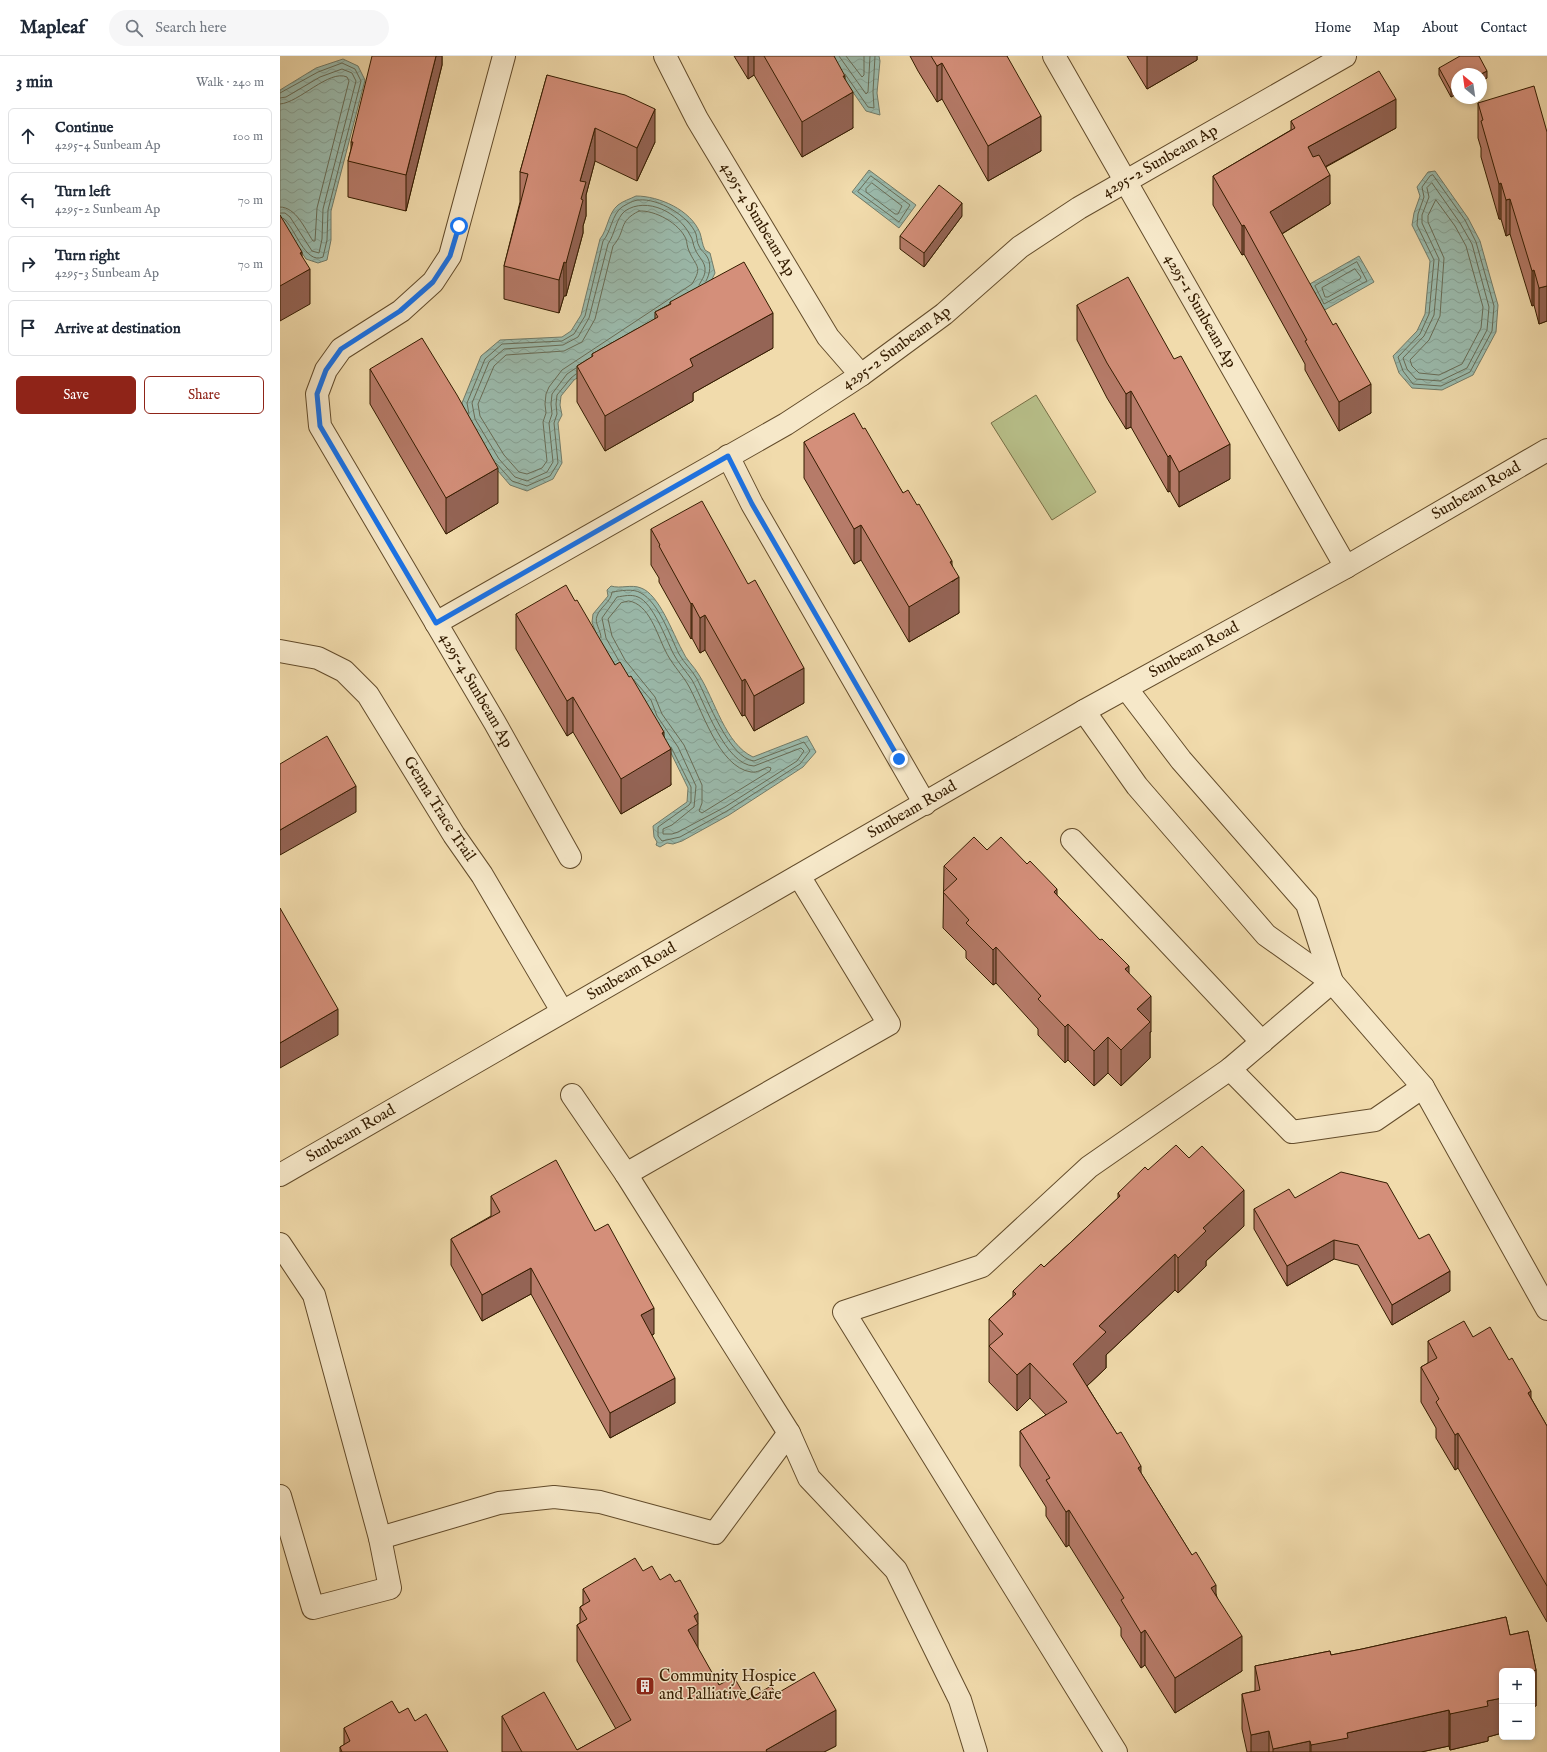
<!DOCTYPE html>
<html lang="en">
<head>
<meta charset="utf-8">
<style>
	:root { --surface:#fff; --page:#f6f6f7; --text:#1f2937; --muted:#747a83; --line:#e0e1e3; --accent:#8f2418 }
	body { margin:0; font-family:"IM FELL English",serif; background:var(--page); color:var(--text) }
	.controls { position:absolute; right:12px; bottom:12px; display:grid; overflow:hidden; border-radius:6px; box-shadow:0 2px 6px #0003 }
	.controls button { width:36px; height:36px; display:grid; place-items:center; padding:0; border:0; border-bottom:1px solid var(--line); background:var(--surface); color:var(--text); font:20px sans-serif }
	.compass { position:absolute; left:1171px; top:12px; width:36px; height:36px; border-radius:50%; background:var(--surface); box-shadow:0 2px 6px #0003; rotate:331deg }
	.stop { position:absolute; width:12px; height:12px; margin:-9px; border:3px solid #1a73e8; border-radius:50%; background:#fff }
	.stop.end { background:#1a73e8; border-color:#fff; box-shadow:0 1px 4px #0008 }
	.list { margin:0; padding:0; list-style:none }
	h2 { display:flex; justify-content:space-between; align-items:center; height:52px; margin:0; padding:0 16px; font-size:17px }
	h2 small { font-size:13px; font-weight:400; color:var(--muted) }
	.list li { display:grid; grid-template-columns:26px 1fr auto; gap:12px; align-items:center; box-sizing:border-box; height:56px; margin:0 8px 8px; padding:0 8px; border:1px solid var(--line); border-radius:6px }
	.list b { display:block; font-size:15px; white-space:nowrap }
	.list p { margin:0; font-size:13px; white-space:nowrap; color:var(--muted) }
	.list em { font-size:13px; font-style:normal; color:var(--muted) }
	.actions { display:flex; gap:8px; padding:12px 16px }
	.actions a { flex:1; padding:9px 0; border:1px solid var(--accent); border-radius:6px; text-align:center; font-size:14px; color:var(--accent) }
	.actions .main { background:var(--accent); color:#fff }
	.icon { flex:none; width:22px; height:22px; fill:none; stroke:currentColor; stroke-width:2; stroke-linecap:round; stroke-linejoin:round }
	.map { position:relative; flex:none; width:1267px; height:1696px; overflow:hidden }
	header { display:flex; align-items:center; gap:24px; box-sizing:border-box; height:56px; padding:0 20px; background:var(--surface); border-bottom:1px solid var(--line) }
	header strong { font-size:19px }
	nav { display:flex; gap:22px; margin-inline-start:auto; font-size:14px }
	.search { width:280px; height:36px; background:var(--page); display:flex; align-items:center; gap:10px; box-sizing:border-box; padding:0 14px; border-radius:22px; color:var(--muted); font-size:15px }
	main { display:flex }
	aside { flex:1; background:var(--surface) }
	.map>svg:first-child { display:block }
	.green { fill:#b8c08a; stroke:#766e45 }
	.water { fill:url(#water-waves); stroke:#727b68 }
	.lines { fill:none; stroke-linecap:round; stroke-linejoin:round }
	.shore { stroke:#686c56; stroke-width:1 }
	.minor-casing { stroke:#634c2b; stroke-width:24 }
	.minor { stroke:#f6e8c9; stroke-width:22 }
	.wall { fill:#b67b69; stroke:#341c00 }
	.shaded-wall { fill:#946455; stroke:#341c00 }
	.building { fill:#d48f7a; stroke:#341c00 }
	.route { stroke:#1a73e8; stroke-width:5 }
	.labels { text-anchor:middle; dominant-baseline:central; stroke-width:3; stroke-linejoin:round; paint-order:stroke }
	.street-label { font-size:16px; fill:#341c00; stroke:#f6e8c9 }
	.poi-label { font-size:16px; fill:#341c00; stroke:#f6e8c9; text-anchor:start }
</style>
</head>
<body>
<header>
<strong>Mapleaf</strong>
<div class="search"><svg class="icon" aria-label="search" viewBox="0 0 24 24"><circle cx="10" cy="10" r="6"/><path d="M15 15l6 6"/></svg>Search here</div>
<nav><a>Home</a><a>Map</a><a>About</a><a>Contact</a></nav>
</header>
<main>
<aside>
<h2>3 min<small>Walk · 240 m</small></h2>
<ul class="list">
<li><svg class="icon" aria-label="ahead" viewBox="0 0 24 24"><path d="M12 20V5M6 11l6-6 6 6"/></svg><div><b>Continue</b><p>4295-4 Sunbeam Ap</p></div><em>100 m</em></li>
<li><svg class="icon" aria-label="left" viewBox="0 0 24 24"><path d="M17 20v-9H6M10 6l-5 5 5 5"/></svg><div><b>Turn left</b><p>4295-2 Sunbeam Ap</p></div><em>70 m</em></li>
<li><svg class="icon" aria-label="right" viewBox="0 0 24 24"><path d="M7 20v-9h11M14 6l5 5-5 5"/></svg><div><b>Turn right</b><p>4295-3 Sunbeam Ap</p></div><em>70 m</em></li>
<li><svg class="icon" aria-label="arrive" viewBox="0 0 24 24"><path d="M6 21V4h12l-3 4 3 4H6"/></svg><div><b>Arrive at destination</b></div></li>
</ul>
<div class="actions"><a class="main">Save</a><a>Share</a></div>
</aside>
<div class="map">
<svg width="1267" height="1696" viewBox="0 0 1267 1696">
	<defs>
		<pattern id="water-waves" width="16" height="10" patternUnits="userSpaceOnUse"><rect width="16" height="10" fill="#9bbbad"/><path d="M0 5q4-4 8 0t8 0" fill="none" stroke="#86a093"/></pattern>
	</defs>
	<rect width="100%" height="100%" fill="#f1dbac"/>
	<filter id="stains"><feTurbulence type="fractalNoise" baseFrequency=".005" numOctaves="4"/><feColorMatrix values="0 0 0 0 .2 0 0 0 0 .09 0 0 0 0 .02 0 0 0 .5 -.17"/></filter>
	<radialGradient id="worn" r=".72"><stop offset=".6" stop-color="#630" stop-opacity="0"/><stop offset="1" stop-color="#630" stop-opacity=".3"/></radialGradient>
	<!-- green -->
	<path class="green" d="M756,339L816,436L772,464L711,367Z"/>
	<!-- water -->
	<path class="water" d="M548,0H599L600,5L597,37L600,59L586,55Z
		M63,3L78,10L85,24L51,155V184L47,204L38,207L26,203L0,164V34L36,12Z
		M589,114L636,149L619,172L572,136Z
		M1155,115L1188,162L1200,185L1218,249L1216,276L1193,319L1162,334L1132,332L1119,317L1113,300L1137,275L1145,258L1150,205L1132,169L1134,157L1140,140L1137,131L1148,116Z
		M356,140C379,140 411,154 420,177C422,183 422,188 425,194L430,197L435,217L425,238L294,324L281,340L280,349L282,359L278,367L282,407L273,423L247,435L230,429L212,408L186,366L182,347L201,300L220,284L282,281L291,275L301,259L320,183C328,173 328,157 338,149C343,145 350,143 356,140Z
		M1079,200L1094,226L1043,255L1028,229Z
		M331,530C341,533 351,528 361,532C379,538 393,578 402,594C406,604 414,610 419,619C435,644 445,688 473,701L527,680L536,696L523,711L449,759L402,785L393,788L387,787L380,791L376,789L377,786L374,781L373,770L407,746L408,732L390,695L337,617L317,580L312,566L313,558L328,540L327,534Z"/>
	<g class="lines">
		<!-- shore -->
		<path class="shore" d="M559,0L586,38L588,36L590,0
			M566,0L582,21L584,19V0
			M565,18L588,51L594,52L593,36L595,0
			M0,37L38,16L62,7L75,13L81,25L48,154L47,184L43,201C25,209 15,171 3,162
			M0,42L6,41L40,21L62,13L72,17L76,25L43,153L42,183L39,197L32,195L10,161L5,157H0
			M0,48C19,47 49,13 67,21L69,25L37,152L35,185H33C25,173 16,151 0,151
			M1153,119L1185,164L1196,186L1214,250L1212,275L1190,316L1161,330L1133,328L1123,315L1118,301L1140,278L1149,258L1154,204L1137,169L1138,158L1144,141L1142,131L1150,120Z
			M591,120L630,149L619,166L578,136Z
			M592,127L622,150L618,158H615L586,136V133Z
			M1152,127L1180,167L1192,188L1209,251L1207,274L1187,312L1160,325L1136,323L1127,313L1123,302L1144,280L1154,259L1159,203L1142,167V159L1149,141L1147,132Z
			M1156,144L1175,170L1186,190L1203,251L1201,272L1182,308L1159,319L1139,317L1132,310L1130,304L1149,284L1160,260L1164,202L1148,166V160Z
			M359,155C375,154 399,167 406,183C407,186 407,191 409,195C416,211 423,210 412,228L282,314L269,331L266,338L265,348L266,357L263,366L267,405L262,412L247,418L239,416L224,399L200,360L198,348L214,310L226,299L284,295L302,286L315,263L333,190C347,174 337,166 359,155Z
			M1077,206L1087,225L1044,248L1035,230Z
			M1075,213L1081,221L1080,223L1048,241H1045L1042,232Z
			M296,312L287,318L272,338L271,348L272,358L269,367L273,406L267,416L247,425L235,421L219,403L195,363L192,347L209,306L224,293L283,289L298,281L309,262L328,188C335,178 336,162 345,155C367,140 399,157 410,179C413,183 413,189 415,193C418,201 426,206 425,215C425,220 421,225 419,229
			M189,358L187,347L205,303L222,288L282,285L294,278L305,260L323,185C331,176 332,158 342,151C347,148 354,144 359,144C378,142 409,160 416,178C417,182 417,187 419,190C421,195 424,196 426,199C432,207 430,218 426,225
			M216,407L232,425L247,430L270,420L278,407L274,367L277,358L276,348L277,339L291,322L296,318
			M349,545C369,548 377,578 385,594C391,607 400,616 407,627C422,652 438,711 471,716C477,717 483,713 488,711L491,712L490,715L422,757L419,755L422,747V729L404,689L382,658L375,641L345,604L332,580L328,563L341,547Z
			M321,582C321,574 314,567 317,560C320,551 331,546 332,536C340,535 353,532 361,537C379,547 390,580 399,598C404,607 412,614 417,623C428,644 449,702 474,705L524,686L530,695L520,708L447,755L400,781L382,785L378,780V771L409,749L411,746V731L391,691
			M339,605L326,582L322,562L337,541C344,540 351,538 358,541C373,547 386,583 393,597C398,607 406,615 412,624C425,647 445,709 474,710L521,692L524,695L517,705L445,751L398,776L392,778H383V773L392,769L414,751L416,730L398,691L377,660L371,644L353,623"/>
		<defs>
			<g id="minor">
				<path id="s1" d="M224,0L170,200L153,226L121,255L61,293L46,314L37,338L40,370L215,667L290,801"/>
				<path id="s2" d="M385,0L417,63L548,281L581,319"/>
				<path id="s3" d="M774,0L1066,511"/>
				<path d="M448,400L472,448L645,748"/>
				<path id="s4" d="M156,567L506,368L581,319L664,258L740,191L799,152L1065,0"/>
				<path id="s5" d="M0,595L38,602L64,615L88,639L174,779L202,819L282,955"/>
				<path d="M846,632L901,704L1027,848L1052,926"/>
				<path d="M804,655L857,730L986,879L1052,926L1143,1031L1267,1253"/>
				<path d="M792,784L982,986"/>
				<path d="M950,1013L1012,1076L1095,1064L1143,1031"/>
				<path d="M292,1039L346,1118L509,1377"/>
				<path d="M346,1118L609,968L519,820"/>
				<path id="s6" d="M0,1119L804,655L1066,511L1267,394"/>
				<path d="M0,1188L34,1239L100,1482L110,1532L33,1552L0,1440"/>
				<path d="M100,1482L219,1447L274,1441L320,1446L435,1477L509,1377L529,1422L616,1514L680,1644L696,1696"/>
				<path d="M836,1696L564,1256L702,1210L809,1111L950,1013L1052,926"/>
			</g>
		</defs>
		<!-- minor casing -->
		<use href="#minor" class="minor-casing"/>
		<!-- minor -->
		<use href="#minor" class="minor"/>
	</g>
	<!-- wall -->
	<path class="wall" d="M162,0V9L126,155L68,141V105L71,93V86Z
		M454,0H554L573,72L522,101L474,19L468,23Z
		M630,0H727L761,95L708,125L662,43L657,46L638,15Z
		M847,0H917V4L867,33Z
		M1159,12L1207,22L1171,41L1159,19Z
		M267,19L375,86L357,125L315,105L306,139V160L303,170V177L286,240H284L279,257L224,243V210L240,146V116Z
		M1198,47L1267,76V265L1259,268L1254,249L1252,250L1230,178L1226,180L1221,163H1219L1201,101V92L1198,82Z
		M1011,65L1116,72L1046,111L1050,148L1002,178L1091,357L1059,375L1025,314V308L964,198L962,199L933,149V120L1011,74Z
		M682,160L644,211L620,193V180Z
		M390,246L493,292L413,337V345L325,395L297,346V310L312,301V298L375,263V256L390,248Z
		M797,249L950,423L899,451L890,435L888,436L851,371L846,373L827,342L797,284Z
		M90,313L218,447L166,478L90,348Z
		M583,373L623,437L672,509L679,557L629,586L581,504L574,508L524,422V386Z
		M371,473L524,647L474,675L465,659L462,660L425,594L420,597L412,582L411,583L379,526V522L371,509Z
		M295,545L335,609L384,681L391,729L341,758L293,676L287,680L236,593V558Z
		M707,794L747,808L777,839L849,917L871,976H870V1002L841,1030L828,1017L814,1030L788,1004L785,1007L758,979V973L716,927L713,929L686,902V895L663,872L664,810Z
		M868,1114L964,1170L926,1205V1210L898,1237L895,1234L826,1299V1312L807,1330L936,1538L962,1615L895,1657L865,1609L861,1612L841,1580V1572L789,1489L786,1491L766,1460V1451L740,1410V1375L766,1359L750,1342L737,1355L709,1326V1263L733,1241V1235L764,1211L790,1187L838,1142V1137Z
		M211,1140L315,1175L374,1278L372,1279L395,1347L330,1382L251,1238L202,1265L171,1209V1183L211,1160Z
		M1015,1142L1139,1183L1170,1235L1112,1269L1078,1209L1054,1203L1007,1230L974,1173V1153Z
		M1193,1281L1251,1342L1267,1370V1566L1178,1412L1175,1414L1156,1382V1372L1141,1346V1311L1148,1307V1285Z
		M363,1515L418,1593L439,1629L467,1644L496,1638L556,1690L544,1696H222V1660L297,1694L336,1673L297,1605V1569L300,1567V1551L303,1549V1533Z
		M1226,1561L1230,1579L1248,1575L1256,1614V1650L1252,1651V1615H1222V1677L1208,1681V1685L1170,1694L1169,1690L1141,1696H967L962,1673V1638L975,1635V1610L1050,1595L1051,1599L1082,1593Z
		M119,1657L135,1665L168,1696H60V1691L64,1689V1672Z"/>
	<!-- shaded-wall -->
	<path class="shaded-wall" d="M156,0H162V9L126,155V119Z
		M468,0H474V19L468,23Z
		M867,0H917V4L867,33Z
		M662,7V43L657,46V10Z
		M1207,15V22L1201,25V18Z
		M563,20H565V41L573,36V72L522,101V66Z
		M1177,31V38L1171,41V34Z
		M1116,43V72L1028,120V91Z
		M375,53V86L357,125V92Z
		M761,60V95L708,125V90Z
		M315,72V105L306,139V160L303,170V177L286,240V207L300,125Z
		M1050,119V148L990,185V156Z
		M1221,127V163H1219V128Z
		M1230,143V178L1226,180V144Z
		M682,147V160L644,211V197Z
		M964,169V198L962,199V170Z
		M22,196V217L30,213V248L0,265V230L20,197Z
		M284,206V240L279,257V224Z
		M1254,214V249L1252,250V215Z
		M1267,230V265L1259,268V232Z
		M493,257V292L413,337V345L325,395V360L410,303Z
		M1091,328V357L1059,375V346Z
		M851,335V371L846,373V338Z
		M950,388V423L899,451V416Z
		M890,399V435L888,436V401Z
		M218,412V447L166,478V442Z
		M581,469V504L574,508V473Z
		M672,505V526L679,521V557L629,586V551L670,506Z
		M412,547V582L411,583V548Z
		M425,559V594L420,597V562Z
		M524,612V647L474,675V640Z
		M465,623V659L462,660V625Z
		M293,641V676L287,680V645Z
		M384,676V697L391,693V729L341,758V723L382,677Z
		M76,730V756L0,799V774Z
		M777,833V868L774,836Z
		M716,891V927L713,929V894Z
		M849,910V945L845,913Z
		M871,940V976H870V1002L841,1030V994L857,953Z
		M58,953V979L0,1012V987Z
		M788,968V1004L785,1007V971Z
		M828,981V1017L814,1030V995Z
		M964,1134V1170L926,1205V1210L898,1237V1202L923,1172Z
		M1054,1184V1203L1007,1230V1210Z
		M895,1198V1234L826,1299V1312L793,1343V1308L819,1270Z
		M251,1212V1238L202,1265V1239Z
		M1170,1215V1235L1112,1269V1249Z
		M374,1252V1278L361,1285V1259Z
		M750,1307V1342L737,1355V1319Z
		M395,1322V1347L330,1382V1357Z
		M1251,1335V1371L1248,1337Z
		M1178,1377V1412L1175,1414V1379Z
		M861,1410V1446L858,1412Z
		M789,1454V1489L786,1491V1456Z
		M936,1529V1565L931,1532Z
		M418,1557V1603L408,1574L414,1560Z
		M865,1574V1609L861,1612V1577Z
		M962,1580V1615L895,1657V1622Z
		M1256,1614V1650L1252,1651V1615Z
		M1222,1642V1677L1208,1681V1685L1170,1694V1658L1207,1645Z
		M556,1654V1690L544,1696H486V1694Z
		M1169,1654V1690L1141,1696H1031V1689L1067,1677Z
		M989,1675V1696H971V1679Z
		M1030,1685V1696H993V1693Z"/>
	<!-- building -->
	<path class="building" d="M92,0H156L126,119L68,105L73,86H71Z
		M484,0H554L565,20H563L573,36L522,66Z
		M651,0H727L761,60L708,90L662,7L657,10Z
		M1180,0H1199L1207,15L1201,18H1177V31L1171,34L1159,12Z
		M1099,15L1116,43L1028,91L1033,101L1039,99L1050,119L990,156L1053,269L1056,267L1091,328L1059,346L1025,285L1027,284L964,169L962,170L933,120L1015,72L1011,65Z
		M267,19L345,39L375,53L357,92L315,72L300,125L306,126L301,143L303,144L286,207L284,206L279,224L224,210L248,118L240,116Z
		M1254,30L1267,76V230L1259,232L1254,214L1252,215L1230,143L1226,144L1221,127L1219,128L1201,65L1203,64L1198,47Z
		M659,129L682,147L644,197L620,180Z
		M0,159L22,196L20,197L30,213L0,230Z
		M464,206L493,257L410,303L413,310L325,360L297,310L313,300L312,298L378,261L375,256L391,248L390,246Z
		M848,221L894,303L901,300L950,388L899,416L890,399L888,401L851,335L846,338L827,307L797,249Z
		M142,282L177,339L218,412L166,442L90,313Z
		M574,357L583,373L585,372L623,437L628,434L637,449L639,448L672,505L670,506L679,521L629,551L581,469L574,473L524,386Z
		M422,445L468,528L475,524L524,612L474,640L465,623L462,625L425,559L420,562L412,547L411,548L379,490L380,489L371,473Z
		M286,529L295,545L297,544L335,609L340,606L349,621L351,620L384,676L382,677L391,693L341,723L293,641L287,645L236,558Z
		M47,680L76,730L0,774V708Z
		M694,781L707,794L721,781L747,808L750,805L777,833L774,836L820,884L822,883L849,910L845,913L871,940L857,953L870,966L841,994L828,981L814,995L788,968L785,971L758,943L761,940L716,891L713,894L686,867L689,864L663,836L677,823L664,810Z
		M0,852L58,953L0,987Z
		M896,1089L909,1102L922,1090L964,1134L923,1172L926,1175L898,1202L895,1198L819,1270L826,1276L793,1308L837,1378L841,1376L861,1410L858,1412L912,1499L916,1496L936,1529L931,1532L962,1580L895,1622L865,1574L861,1577L841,1544L844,1542L789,1454L786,1456L766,1424L770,1422L740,1375L787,1346L750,1307L737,1319L709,1290L723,1278L709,1263L736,1238L733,1235L761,1208L764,1211L790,1187L840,1140L838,1137L865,1111L868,1114Z
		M276,1104L315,1175L328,1168L374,1252L361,1259L395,1322L330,1357L251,1212L202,1239L171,1183L220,1156L211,1140Z
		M1061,1116L1107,1127L1139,1183L1149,1178L1170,1215L1112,1249L1078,1189L1054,1184L1007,1210L974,1153L1009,1133L1015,1142Z
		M1184,1265L1193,1281L1210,1271L1229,1304L1232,1302L1251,1335L1248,1337L1267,1370V1530L1178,1377L1175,1379L1156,1346L1159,1343L1141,1311L1157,1302L1148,1285Z
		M355,1502L363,1515L372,1510L380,1524L390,1518L395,1526L400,1524L418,1557L414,1560L418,1568L408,1574L439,1629L454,1621L467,1644L491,1630L496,1638L534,1616L556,1654L486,1694L487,1696H242L222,1660L264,1636L297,1694L351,1664L297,1569L307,1563L300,1551L310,1545L303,1533Z
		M1226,1561L1230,1579L1248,1575L1256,1614L1252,1615H1222V1642L1207,1645L1208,1650L1170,1658L1169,1654L1067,1677L1068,1682L1031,1689L1030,1685L993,1693L989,1675L971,1679L962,1638L980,1634L975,1610L1050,1595L1051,1599L1082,1593Z
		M112,1645L119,1657L128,1652L135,1665L146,1658L168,1696H62L60,1691L70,1685L64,1672Z"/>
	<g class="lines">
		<!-- route -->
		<path class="route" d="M179,170L170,200L153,226L120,255L61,293L46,314L37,338L40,370L156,567L448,400L472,448L619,703"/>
	</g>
	<!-- icons -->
	<defs>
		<symbol id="building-square" viewBox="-11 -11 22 22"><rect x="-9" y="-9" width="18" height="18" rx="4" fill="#8f2418" stroke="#f6e8c9"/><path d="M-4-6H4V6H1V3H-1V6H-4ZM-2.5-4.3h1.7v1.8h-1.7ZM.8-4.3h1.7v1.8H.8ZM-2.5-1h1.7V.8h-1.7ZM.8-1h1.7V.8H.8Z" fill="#fff"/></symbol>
	</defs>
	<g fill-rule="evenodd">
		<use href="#building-square" x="354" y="1619" width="22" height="22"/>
	</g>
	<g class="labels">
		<!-- street labels -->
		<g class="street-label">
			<text stroke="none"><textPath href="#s4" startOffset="861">4295-2 Sunbeam Ap</textPath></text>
			<text stroke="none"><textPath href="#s2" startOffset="188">4295-4 Sunbeam Ap</textPath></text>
			<text stroke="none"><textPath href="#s3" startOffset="294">4295-1 Sunbeam Ap</textPath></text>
			<text stroke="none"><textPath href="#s4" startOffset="537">4295-2 Sunbeam Ap</textPath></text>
			<text stroke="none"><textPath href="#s6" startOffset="1378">Sunbeam Road</textPath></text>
			<text stroke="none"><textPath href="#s6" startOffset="1054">Sunbeam Road</textPath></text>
			<text stroke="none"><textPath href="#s1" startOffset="743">4295-4 Sunbeam Ap</textPath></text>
			<text stroke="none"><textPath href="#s5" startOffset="236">Genna Trace Trail</textPath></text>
			<text stroke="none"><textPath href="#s6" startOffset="730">Sunbeam Road</textPath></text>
			<text stroke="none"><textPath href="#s6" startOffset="406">Sunbeam Road</textPath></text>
			<text stroke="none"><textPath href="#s6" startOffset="82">Sunbeam Road</textPath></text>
		</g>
		<!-- poi labels -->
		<g class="poi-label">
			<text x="379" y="1621">Community Hospice<tspan x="379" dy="18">and Palliative Care</tspan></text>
		</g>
	</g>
	<rect width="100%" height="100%" filter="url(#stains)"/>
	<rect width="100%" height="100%" fill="url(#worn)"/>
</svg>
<div class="controls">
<button>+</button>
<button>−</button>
</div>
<svg class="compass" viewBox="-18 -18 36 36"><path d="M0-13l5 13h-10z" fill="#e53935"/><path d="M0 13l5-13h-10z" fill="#747a83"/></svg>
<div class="stop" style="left:179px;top:170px"></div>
<div class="stop end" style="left:619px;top:703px"></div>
</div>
</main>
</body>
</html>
